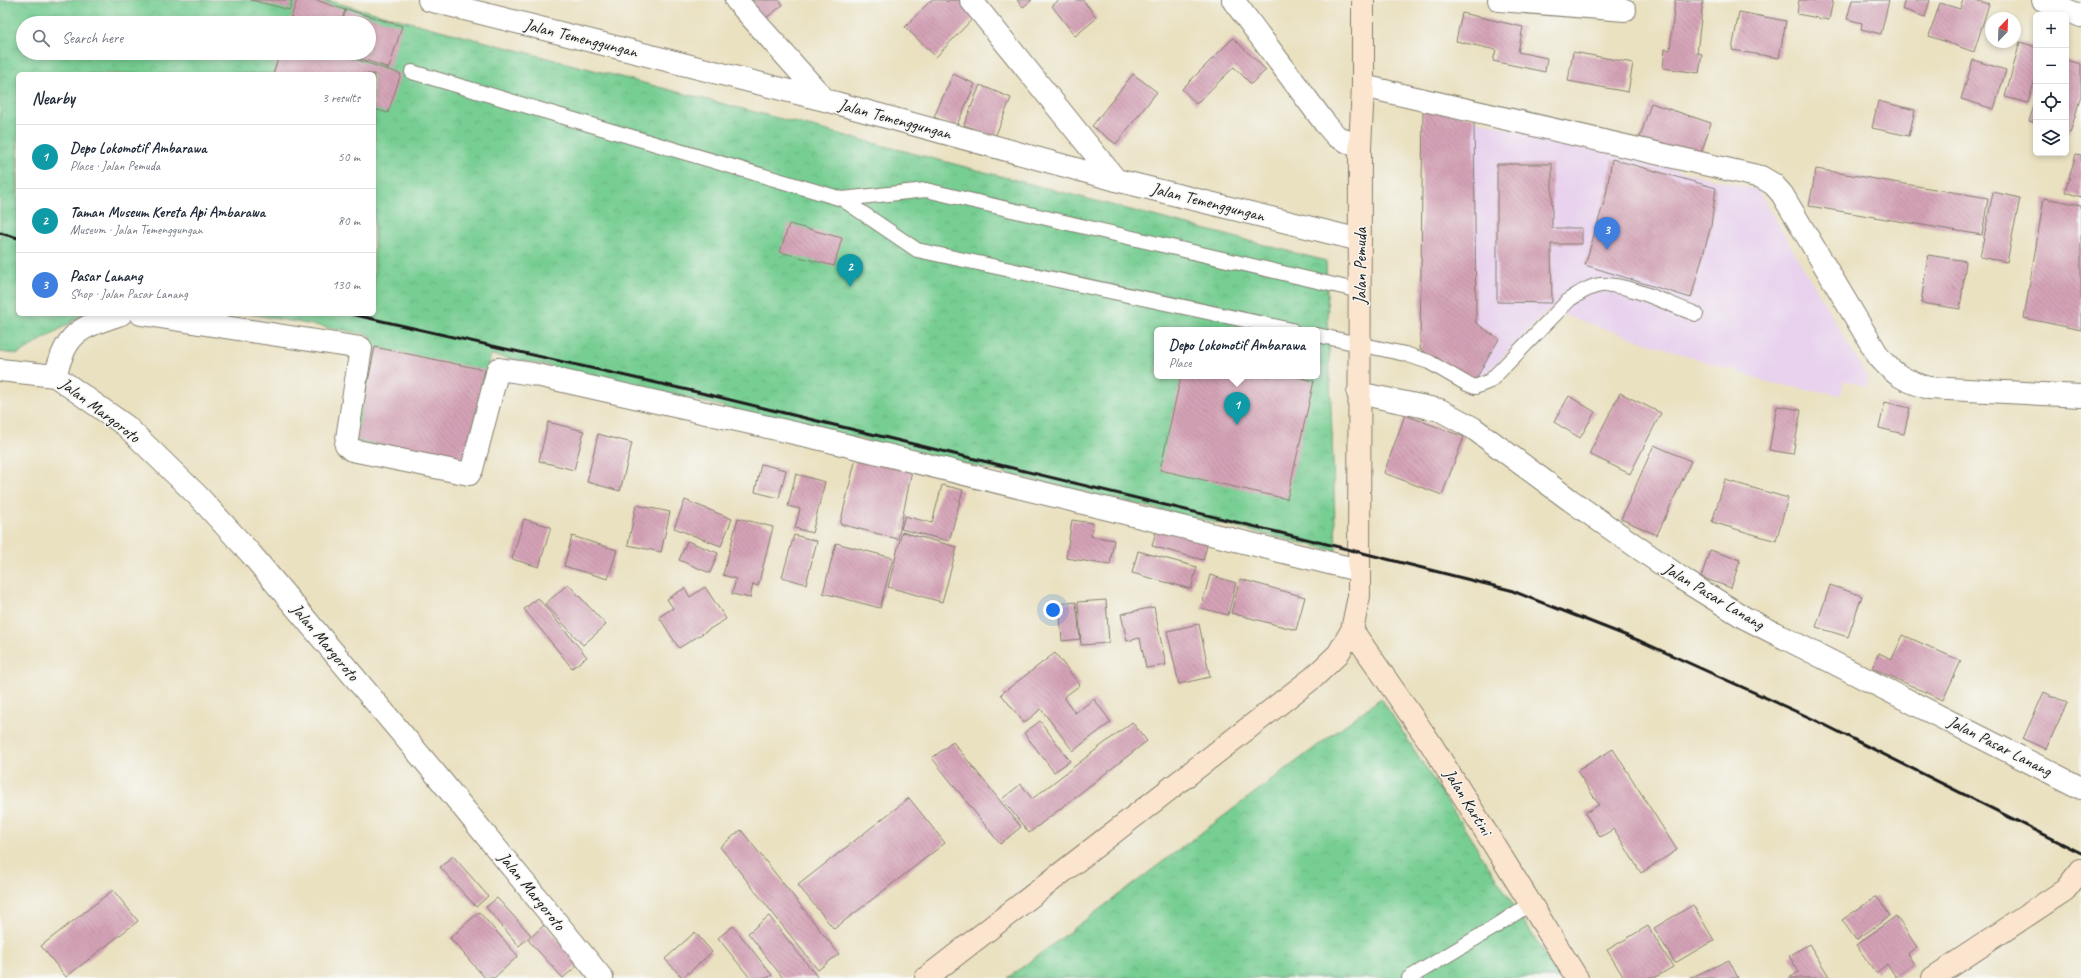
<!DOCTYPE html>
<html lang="en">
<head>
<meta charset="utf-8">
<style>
	:root { --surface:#fff; --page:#f2f2f3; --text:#1f2937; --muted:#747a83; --line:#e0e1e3; --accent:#1f6fb2 }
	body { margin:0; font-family:Caveat,sans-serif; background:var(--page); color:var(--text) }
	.controls { position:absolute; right:12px; top:12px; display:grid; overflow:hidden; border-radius:6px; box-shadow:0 2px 6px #0003 }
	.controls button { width:36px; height:36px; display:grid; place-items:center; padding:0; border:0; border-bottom:1px solid var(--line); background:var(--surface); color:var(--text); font:20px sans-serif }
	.compass { position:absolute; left:1985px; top:12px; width:36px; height:36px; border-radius:50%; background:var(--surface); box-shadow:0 2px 6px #0003; rotate:23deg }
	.you { position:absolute; left:1053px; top:610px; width:14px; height:14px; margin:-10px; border:3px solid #fff; border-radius:50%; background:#1a73e8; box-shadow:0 0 0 6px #1a73e833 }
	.badge { display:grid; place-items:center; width:26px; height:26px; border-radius:50%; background:var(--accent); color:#fff; font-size:13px; font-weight:700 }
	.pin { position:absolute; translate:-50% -33px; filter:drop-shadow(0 1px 2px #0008) }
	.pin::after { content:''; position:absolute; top:21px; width:14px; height:12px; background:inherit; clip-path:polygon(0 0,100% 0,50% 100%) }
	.popup { position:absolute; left:1154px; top:327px; width:166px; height:52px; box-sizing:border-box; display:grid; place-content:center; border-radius:6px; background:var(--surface); filter:drop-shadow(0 1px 3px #0005); font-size:13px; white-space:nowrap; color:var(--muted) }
	.popup b { font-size:15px; color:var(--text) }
	.popup::after { content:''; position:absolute; left:50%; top:100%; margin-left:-8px; border:8px solid transparent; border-top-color:var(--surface) }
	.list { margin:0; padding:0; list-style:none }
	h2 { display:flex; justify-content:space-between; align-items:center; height:52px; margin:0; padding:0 16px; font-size:17px }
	h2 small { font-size:13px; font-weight:400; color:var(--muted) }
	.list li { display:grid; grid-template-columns:26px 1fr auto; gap:12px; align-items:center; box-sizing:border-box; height:64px; padding:0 16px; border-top:1px solid var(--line) }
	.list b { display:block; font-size:15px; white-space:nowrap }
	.list p { margin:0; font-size:13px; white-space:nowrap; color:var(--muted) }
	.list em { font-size:13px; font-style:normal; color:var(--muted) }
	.icon { flex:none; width:22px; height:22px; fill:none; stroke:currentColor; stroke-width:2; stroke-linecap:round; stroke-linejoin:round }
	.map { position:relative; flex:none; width:2081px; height:978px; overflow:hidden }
	.search { position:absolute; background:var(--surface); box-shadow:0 2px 6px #0003; left:16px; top:16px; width:360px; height:44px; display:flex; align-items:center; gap:10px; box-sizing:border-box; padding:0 14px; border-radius:22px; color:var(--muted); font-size:15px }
	.panel { position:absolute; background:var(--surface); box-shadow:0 2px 6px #0003; left:16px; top:72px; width:360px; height:244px; border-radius:6px }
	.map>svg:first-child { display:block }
	.built { fill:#e8d2ee }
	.park { fill:url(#park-crowns); stroke:#4a7558; fill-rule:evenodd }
	.building { fill:url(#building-back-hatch) }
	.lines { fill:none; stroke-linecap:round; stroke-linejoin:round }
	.lane-casing { stroke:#837e6e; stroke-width:16 }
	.street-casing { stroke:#837e6e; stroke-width:24 }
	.secondary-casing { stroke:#837e6e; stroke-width:24 }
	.lane { stroke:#fff; stroke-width:14 }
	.street { stroke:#fff; stroke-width:22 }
	.secondary { stroke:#fbe5cf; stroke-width:22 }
	.rail { stroke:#1c1c1c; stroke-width:3 }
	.labels { text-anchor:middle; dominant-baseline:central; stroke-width:3; stroke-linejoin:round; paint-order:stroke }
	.street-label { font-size:17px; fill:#1c1c1c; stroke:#f6f6f2 }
</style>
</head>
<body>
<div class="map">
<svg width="2081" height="978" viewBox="0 0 2081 978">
	<defs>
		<pattern id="park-crowns" width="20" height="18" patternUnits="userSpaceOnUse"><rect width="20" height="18" fill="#77ce93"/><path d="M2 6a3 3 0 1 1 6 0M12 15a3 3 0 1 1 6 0" fill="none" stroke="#66b07e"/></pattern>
		<pattern id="building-back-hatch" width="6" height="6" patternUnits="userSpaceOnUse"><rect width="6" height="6" fill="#d4a2b6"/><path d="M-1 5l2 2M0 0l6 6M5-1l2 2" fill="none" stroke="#b58b9c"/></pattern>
	</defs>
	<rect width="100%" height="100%" fill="#f6f6f2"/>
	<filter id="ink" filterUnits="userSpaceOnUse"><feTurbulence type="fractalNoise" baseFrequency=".025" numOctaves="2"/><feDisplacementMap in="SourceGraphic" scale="8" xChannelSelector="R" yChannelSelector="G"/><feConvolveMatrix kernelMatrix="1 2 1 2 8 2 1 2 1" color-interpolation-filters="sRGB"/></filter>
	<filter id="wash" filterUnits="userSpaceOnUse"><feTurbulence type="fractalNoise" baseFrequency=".012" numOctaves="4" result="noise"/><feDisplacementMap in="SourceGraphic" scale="16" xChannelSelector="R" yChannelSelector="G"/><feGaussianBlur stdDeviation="0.9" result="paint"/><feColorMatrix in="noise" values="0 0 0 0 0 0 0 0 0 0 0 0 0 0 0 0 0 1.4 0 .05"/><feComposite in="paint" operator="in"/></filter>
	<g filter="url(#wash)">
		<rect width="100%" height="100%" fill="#eae1c1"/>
		<!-- built -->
		<path class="built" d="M1423,107L1758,190L1868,378L1867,387L1844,380L1841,395L1771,383L1548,310L1483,378L1474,382L1420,349Z"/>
		<!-- park -->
		<path class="park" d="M0,0H325L1326,261L1336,551L554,367L491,355L467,468L353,443L371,335L250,314H374V74H18V314H85L18,354L0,352ZM23,23H369V53H23ZM1157,330H1317V376H1157Z
			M1381,698L1560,978H1008Z"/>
		<g id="blocks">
			<!-- building -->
			<path class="building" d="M251,0H292L290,10Z
				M297,0H316L345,10L341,23H289Z
				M745,0H779L783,5L762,21Z
				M931,0H945L947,2L949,0H960L976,15L936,57L905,27Z
				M1017,0H1032L1023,7Z
				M1059,0H1083L1097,18L1075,36L1052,6Z
				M1675,0H1703L1697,53L1702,54L1699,73L1663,68L1665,49L1670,50Z
				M1799,0H1833L1829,20L1797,14Z
				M1852,0H1889L1881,34L1861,29L1862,23L1847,19Z
				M1905,0H1930L1925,17L1902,9Z
				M1963,0H1975L1989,4L1974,52L1929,36L1940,3L1960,9Z
				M346,9L402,26L389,68L343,53H369V23H342Z
				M1739,12L1786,21L1779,58L1732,50Z
				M1462,13L1523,27L1518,52L1547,58L1545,72L1493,61L1496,50L1456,41Z
				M1233,38L1266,70L1251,84L1234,67L1196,104L1182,89Z
				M2020,42L2036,47V76L2028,103L2005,97Z
				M1573,52L1633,63L1628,92L1568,81Z
				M280,53H336L401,74L388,113L374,109V74H273Z
				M1973,60L2006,70L1994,109L1961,99Z
				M2066,60L2081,64V96L2070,133L2066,132Z
				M953,74L975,84L956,127L934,117Z
				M1133,74L1157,92L1116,144L1092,126Z
				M980,85L1011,98L995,137L964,125Z
				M2036,100V123L2029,121Z
				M1878,101L1915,110L1909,136L1872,128Z
				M1651,103L1711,123L1699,160L1639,140Z
				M1423,107L1474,118L1476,323L1499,339L1474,382L1420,349Z
				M2076,154L2081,155V197L2065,192Z
				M1612,159L1716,188L1711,226L1691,298L1585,265L1606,195Z
				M1497,164H1552V228H1582V244H1551L1552,303L1497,302Z
				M1816,169L1988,198L1982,235L1809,206Z
				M1993,192L2020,198L2007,262L1980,257Z
				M2044,198L2081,205V330L2024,318Z
				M789,224L842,238L834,266L780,252Z
				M1928,255L1966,261L1960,309L1921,303Z
				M375,347L485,370L466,463L356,440Z
				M1181,376H1293L1314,381L1287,499L1160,470Z
				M1620,393L1661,413L1630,474L1589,454Z
				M1569,396L1595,412L1580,438L1554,422Z
				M1885,402L1910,408L1904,434L1879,428Z
				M1777,406L1801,410L1793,454L1769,450Z
				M1405,415L1464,437L1442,495L1384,473Z
				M548,422L584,431L574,470L539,461Z
				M598,434L632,443L620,491L587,482Z
				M1654,445L1691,461L1657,535L1621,519Z
				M856,458L912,470L898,539L840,524Z
				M761,464L786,470L779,498L755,492Z
				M796,474L825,482L812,533L795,528L800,509L788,506Z
				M1725,480L1788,498L1776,541L1712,522Z
				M942,485L963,490L949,541L901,529L905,516L932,523Z
				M685,500L732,519L721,546L674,528Z
				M636,505L670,512L661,552L628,545Z
				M738,518L773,527L758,586L753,584L750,598L732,594L736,579L723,575Z
				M524,519L551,527L539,567L512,559Z
				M1072,520L1093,523L1091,536L1114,540L1110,565L1066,558Z
				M1157,528L1208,542L1203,560L1152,546Z
				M902,532L957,547L942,602L888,587Z
				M794,535L817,541L806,584L782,577Z
				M572,536L617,550L608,579L564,566Z
				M687,541L718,553L710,573L679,560Z
				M836,543L893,558L880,608L823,593Z
				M1710,550L1740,560L1731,588L1701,577Z
				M1138,551L1197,567L1191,589L1132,573Z
				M1210,575L1236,583L1228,615L1201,608Z
				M1240,579L1305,597L1296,630L1231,613Z
				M568,584L606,625L583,645L545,604Z
				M1830,585L1862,596L1848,637L1816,627Z
				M705,587L726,619L679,648L659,617L673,608L667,599L685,588L690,597Z
				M538,598L587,657L572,668L524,609Z
				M1106,600L1109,643L1081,645L1078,602Z
				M1076,602L1080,639L1062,641L1059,604Z
				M1154,607L1166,665L1146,668L1140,638L1127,641L1121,614Z
				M1199,624L1210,677L1179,684L1167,631Z
				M1903,635L1961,661L1943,700L1872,668L1879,653L1892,659Z
				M1055,653L1080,685L1064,697L1075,713L1094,699L1111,722L1073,751L1041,709L1024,723L1001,694Z
				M2044,692L2067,703L2046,749L2023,739Z
				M1040,721L1070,761L1054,772L1024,733Z
				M1132,722L1147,741L1029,833L1002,799L1021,784L1032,799Z
				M953,742L1021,827L1000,844L932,758Z
				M1613,749L1677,850L1641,873L1614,829L1600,837L1585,813L1599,805L1577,771Z
				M909,798L945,843L834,929L798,885Z
				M741,830L839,954L818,970L720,847Z
				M453,856L488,896L476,907L440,867Z
				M113,890L138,921L66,977L41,946Z
				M1877,896L1890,916L1856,940L1842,920Z
				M497,898L531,935L519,946L486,907Z
				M1693,905L1714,940L1675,963L1654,928Z
				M479,912L518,956L494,978H485L450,938Z
				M769,916L818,978H783L748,933Z
				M1896,916L1917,947L1907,954L1914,964L1896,977L1887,964L1876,973L1856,945Z
				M544,925L579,964L563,978L528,940Z
				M733,926L772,975L767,978H750L718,938Z
				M1648,926L1673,967L1654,978H1624L1607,950Z
				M695,932L712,952L683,978L665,959Z
				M1809,944L1830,978H1789L1799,972L1789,956Z
				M1729,960L1738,978H1690Z"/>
		</g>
	</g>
	<g filter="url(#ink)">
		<use href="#blocks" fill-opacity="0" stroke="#837e6e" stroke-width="1"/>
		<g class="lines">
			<defs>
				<path id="lane" d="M412,72L842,199L917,250L1292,330
					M842,199L926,190L1360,291
					M1317,335L1405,354L1429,362L1467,384L1475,387L1490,381L1570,299C1580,293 1590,286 1601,285C1628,283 1670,305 1696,314
					M1409,978L1493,928L1531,903"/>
				<path id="street" d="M429,0L825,100L1116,180L1360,240
					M736,0L825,100
					M971,0L1116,180
					M1233,0L1324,122L1336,136L1360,148
					M1499,0L1625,10
					M2043,0L2081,16
					M1363,86L1761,177L1773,184L1782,194L1879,357C1895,376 1906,381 1929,388L2081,396
					M141,314L361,348L346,445L352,450L469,474L472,469L498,369L532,374L821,439L1358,570
					M0,370L55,376L126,426L198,496L251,554L439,778L602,978
					M55,376C68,331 77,329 121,314
					M1358,393L1440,410L1473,428L1570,500L1687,582L1745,618L2081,788"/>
				<path id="secondary" d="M1352,630L1431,744L1577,978
					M926,978L1314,677L1338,654L1352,630L1359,596L1360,148L1363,86V0
					M1933,978L2065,890L2081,870"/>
			</defs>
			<!-- lane casing -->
			<use href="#lane" class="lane-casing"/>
			<!-- street casing -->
			<use href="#street" class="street-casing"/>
			<!-- secondary casing -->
			<use href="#secondary" class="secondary-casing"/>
			<!-- lane -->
			<use href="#lane" class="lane"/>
			<!-- street -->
			<use href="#street" class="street"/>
			<!-- secondary -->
			<use href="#secondary" class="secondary"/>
			<!-- rail -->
			<path class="rail" d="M0,233L18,238
				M351,314L710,395L1339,547L1510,590L1640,641L1815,720L2081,853"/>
		</g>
	</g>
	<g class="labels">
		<!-- street labels -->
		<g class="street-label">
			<text transform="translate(581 38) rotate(14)">Jalan Temenggungan</text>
			<text transform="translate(895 119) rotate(15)">Jalan Temenggungan</text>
			<text transform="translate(1208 202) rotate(14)">Jalan Temenggungan</text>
			<text transform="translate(1360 266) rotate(-90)">Jalan Pemuda</text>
			<text transform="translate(100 410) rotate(37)">Jalan Margoroto</text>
			<text transform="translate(1714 596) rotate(31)">Jalan Pasar Lanang</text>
			<text transform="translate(325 642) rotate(50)">Jalan Margoroto</text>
			<text transform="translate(2000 746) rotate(27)">Jalan Pasar Lanang</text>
			<text transform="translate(1468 802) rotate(58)">Jalan Kartini</text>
			<text transform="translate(532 891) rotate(51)">Jalan Margoroto</text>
		</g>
	</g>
</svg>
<div class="controls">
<button>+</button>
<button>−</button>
<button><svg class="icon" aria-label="locate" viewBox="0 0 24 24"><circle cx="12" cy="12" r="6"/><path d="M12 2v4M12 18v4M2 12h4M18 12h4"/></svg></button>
<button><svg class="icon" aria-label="layers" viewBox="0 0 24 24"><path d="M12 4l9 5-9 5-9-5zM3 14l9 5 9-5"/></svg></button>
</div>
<svg class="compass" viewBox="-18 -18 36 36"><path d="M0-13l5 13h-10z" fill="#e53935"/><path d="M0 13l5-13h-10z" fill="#747a83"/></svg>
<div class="you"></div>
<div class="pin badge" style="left:1237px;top:425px;background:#0f9aa8">1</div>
<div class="popup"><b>Depo Lokomotif Ambarawa</b>Place</div>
<div class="pin badge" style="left:850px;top:287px;background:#0f9aa8">2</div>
<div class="pin badge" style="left:1607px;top:250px;background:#3f7fe0">3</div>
<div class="search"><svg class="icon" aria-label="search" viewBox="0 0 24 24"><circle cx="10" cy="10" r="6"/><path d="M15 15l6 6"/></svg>Search here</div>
<section class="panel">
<h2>Nearby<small>3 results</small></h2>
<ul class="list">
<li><span class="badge" style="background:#0f9aa8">1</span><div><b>Depo Lokomotif Ambarawa</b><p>Place · Jalan Pemuda</p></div><em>50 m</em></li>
<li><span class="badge" style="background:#0f9aa8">2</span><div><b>Taman Museum Kereta Api Ambarawa</b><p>Museum · Jalan Temenggungan</p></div><em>80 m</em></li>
<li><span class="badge" style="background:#3f7fe0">3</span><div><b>Pasar Lanang</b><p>Shop · Jalan Pasar Lanang</p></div><em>130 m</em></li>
</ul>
</section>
</div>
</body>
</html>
